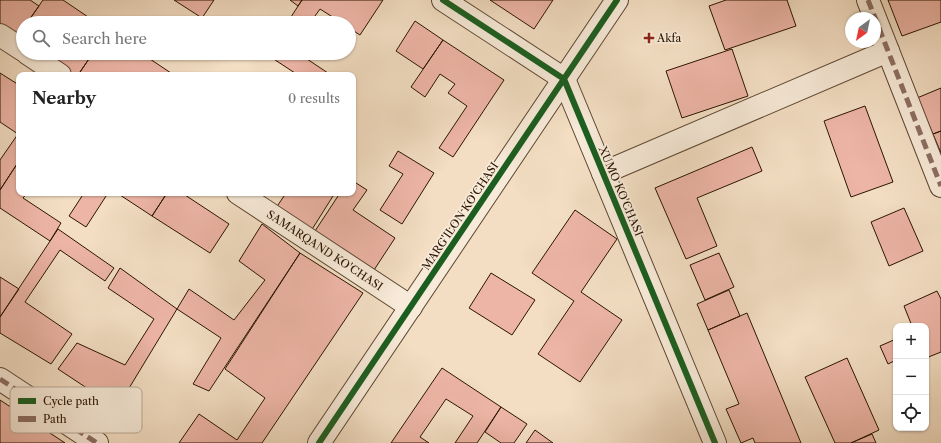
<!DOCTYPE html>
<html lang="en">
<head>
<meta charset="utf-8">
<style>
	:root { --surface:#fff; --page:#f2f2f2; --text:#222; --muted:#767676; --line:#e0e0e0 }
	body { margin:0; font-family:"Libre Caslon Text",serif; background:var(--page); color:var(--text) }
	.controls { position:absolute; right:12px; bottom:12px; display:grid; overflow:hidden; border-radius:8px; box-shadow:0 1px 3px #0004 }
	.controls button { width:36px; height:36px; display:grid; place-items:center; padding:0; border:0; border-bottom:1px solid var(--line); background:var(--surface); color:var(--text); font:20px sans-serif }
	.compass { position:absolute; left:845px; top:12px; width:36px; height:36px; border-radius:50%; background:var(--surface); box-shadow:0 1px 3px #0004; rotate:213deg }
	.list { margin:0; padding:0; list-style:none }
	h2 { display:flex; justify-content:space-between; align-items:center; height:52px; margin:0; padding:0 16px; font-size:17px }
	h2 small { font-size:13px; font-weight:400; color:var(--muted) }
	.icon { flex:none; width:22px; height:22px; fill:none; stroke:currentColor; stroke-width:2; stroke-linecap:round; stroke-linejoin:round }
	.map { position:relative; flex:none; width:941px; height:443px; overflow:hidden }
	.search { position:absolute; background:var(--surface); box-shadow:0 1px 3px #0004; left:16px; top:16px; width:340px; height:44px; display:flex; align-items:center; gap:10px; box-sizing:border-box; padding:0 14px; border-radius:22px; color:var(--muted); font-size:15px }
	.panel { position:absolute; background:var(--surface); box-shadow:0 1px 3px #0004; left:16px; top:72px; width:340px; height:124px; border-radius:8px }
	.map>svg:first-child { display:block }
	.building { fill:#edb5a6; stroke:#2b1400 }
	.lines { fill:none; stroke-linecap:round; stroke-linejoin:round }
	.minor-casing { stroke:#5d4631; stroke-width:24 }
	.minor { stroke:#f7ead8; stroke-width:22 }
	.quiet { stroke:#8d6e63; stroke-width:5; stroke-dasharray:10 5; stroke-linecap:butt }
	.cycleway-casing { stroke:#f7ead8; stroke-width:8 }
	.cycleway { stroke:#1b5e20; stroke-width:6 }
	.poi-dot { fill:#8f2418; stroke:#f7ead8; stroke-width:1.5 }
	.labels { text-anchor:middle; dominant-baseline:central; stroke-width:3.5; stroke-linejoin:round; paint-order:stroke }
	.poi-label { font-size:11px; fill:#2b1400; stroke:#f7ead8; text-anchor:start }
	.street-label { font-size:11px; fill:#2b1400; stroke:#f7ead8 }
	.key { fill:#f7ead8; stroke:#baaa97; stroke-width:1 }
	.key-label { font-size:11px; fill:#2b1400 }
</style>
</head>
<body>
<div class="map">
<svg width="941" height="443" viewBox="0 0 941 443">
	<rect width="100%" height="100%" fill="#f3dec3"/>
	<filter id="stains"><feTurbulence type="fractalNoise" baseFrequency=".005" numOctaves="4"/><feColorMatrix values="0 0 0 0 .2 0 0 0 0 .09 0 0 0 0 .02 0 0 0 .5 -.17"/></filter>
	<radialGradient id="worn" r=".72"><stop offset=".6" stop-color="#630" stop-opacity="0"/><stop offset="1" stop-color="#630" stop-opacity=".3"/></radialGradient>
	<!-- building -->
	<path class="building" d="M0,0H30L39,6L27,23H23V29L18,36L0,24Z
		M43,0H63L97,23H27Z
		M174,0H214L202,18Z
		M290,0H302L298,6Z
		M302,0H383L360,35L349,28V23H342L320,9L310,23H287Z
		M490,0H553L534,29Z
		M726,0H787L796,26L725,50L709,6Z
		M888,0H941V22L902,36Z
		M415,21L443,40L423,69L396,51Z
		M443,40L504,80L453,157L439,148L467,106L448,93L455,84L440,74L425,97L411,87Z
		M732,49L748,96L682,118L666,71Z
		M33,53H93L78,75H75L49,57Z
		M93,53H141L174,75H78Z
		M267,53H298L331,75H298L266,54Z
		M0,73L19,85V161L0,190V160L18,134L0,122Z
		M941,88V131L933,134L917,98Z
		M865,106L893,182L851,197L824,121Z
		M941,131V153L933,134Z
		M752,147L762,171L697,198L717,246L686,259L655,188Z
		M398,151L434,173L402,224L380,210L403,174L389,166Z
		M19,161V193H27L23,198L61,223L50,241L0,208V190Z
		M353,181L367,190L353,210L395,238L374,270L315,231L340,193H353Z
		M84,193H108L86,227L69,216Z
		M117,193H167L152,216Z
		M167,193H182L229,224L210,253L152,216Z
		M286,193H328L333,196L311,231L276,208Z
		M904,208L923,251L889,266L871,222Z
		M575,210L617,239L581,292L622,320L580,382L538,354L574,301L532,273Z
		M262,224L300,253L209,391L193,384L221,338L177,309L189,289L234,320L265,280L239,261Z
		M58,229L114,268L105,281L60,250L25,302L72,334L51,364L0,333V317Z
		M300,253L363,293L262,443H179L199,414L237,440L265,398L225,369Z
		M719,253L734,287L705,300L690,265Z
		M120,268L177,309L117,408L58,369L77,343L125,365L154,319L108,288Z
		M491,273L535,300L512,335L469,308Z
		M0,277L19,289L0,317Z
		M729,290L740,316L708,330L697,304Z
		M937,291L941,299V352L926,358V326H912L904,306Z
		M747,313L801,443H755L753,438L741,443L726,409L739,404L708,330Z
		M896,339V360L888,364L880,346Z
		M847,358L879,430L851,443H835L805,377Z
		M442,368L501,407L477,443H455L473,416L446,399L420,437L429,443H391Z
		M0,400L65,443H0Z
		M501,407L527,424L514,443H501L485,432Z
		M535,430L553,443H526Z
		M872,434L876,443H851Z"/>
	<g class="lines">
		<defs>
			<g id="minor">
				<path d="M443,0L564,79L715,443"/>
				<path d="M868,0L941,186"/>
				<path d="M0,35L23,50"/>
				<path d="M27,53L60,75"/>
				<path d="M603,173L888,51"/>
				<path id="s1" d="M238,193L411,307"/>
				<path d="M0,379L97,443"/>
				<path d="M319,443L617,0"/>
			</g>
		</defs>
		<!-- minor casing -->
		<use href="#minor" class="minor-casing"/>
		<!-- minor -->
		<use href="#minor" class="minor"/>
		<!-- quiet -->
		<path class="quiet" d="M868,0L941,186
			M0,379L97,443"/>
		<defs>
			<path id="cycleway" d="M443,0L564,79L715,443
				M319,443L617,0"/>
		</defs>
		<!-- cycleway casing -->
		<use href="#cycleway" class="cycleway-casing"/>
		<!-- cycleway -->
		<use href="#cycleway" class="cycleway"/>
	</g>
	<!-- markers -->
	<path class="poi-dot" d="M647 32h4v4h4v4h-4v4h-4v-4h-4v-4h4z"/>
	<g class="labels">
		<!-- poi labels -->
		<g class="poi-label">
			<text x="657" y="38">Akfa</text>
		</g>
		<!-- street labels -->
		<g class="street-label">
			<text transform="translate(621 191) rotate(67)">XUMO KO'CHASI</text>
			<text transform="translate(460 216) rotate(-56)">MARG'ILON KO'CHASI</text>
			<text stroke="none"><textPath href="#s1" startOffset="104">SAMARQAND KO'CHASI</textPath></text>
		</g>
	</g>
	<!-- legend -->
	<rect x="10" y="387" width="132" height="46" rx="6" class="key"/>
	<rect x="18" y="398" width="18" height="6" fill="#1b5e20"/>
	<rect x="18" y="416" width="18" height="6" fill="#8d6e63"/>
	<g class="key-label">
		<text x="43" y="405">Cycle path</text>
		<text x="43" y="423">Path</text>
	</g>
	<rect width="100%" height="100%" filter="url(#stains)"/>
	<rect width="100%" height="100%" fill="url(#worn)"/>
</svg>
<div class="controls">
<button>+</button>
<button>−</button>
<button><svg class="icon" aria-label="locate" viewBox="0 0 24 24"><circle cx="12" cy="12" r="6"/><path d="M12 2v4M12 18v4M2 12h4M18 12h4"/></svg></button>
</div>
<svg class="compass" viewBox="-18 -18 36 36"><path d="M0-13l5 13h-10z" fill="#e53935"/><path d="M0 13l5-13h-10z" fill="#767676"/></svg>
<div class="search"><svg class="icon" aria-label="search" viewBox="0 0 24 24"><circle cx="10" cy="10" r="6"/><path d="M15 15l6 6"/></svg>Search here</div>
<section class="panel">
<h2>Nearby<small>0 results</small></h2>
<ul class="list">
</ul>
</section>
</div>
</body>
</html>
